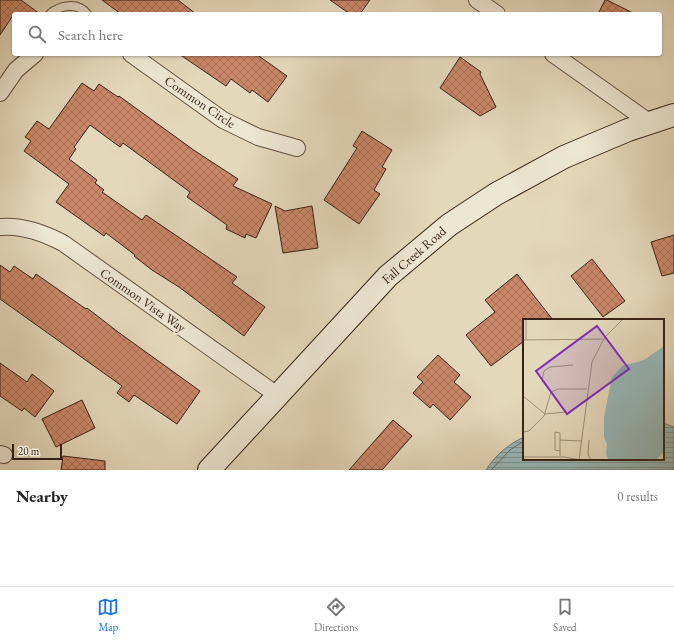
<!DOCTYPE html>
<html lang="en">
<head>
<meta charset="utf-8">
<style>
	:root { --surface:#fff; --page:#f6f6f6; --text:#222; --muted:#767676; --line:#e0e0e0; --accent:#1a73e8 }
	body { margin:0; font-family:"EB Garamond",serif; background:var(--page); color:var(--text) }
	.scale { position:absolute; left:12px; bottom:10px; width:50px; box-sizing:border-box; padding-left:4px; border:2px solid #382217; border-top:0; font-size:11px; line-height:14px; white-space:nowrap; color:#382217; -webkit-text-stroke:3px #ede6d2; paint-order:stroke }
	.list { margin:0; padding:0; list-style:none }
	h2 { display:flex; justify-content:space-between; align-items:center; height:52px; margin:0; padding:0 16px; font-size:17px }
	h2 small { font-size:13px; font-weight:400; color:var(--muted) }
	.icon { flex:none; width:22px; height:22px; fill:none; stroke:currentColor; stroke-width:2; stroke-linecap:round; stroke-linejoin:round }
	.map { position:relative; flex:none; width:674px; height:470px; overflow:hidden }
	.search { position:absolute; background:var(--surface); box-shadow:0 1px 3px #0004; left:12px; right:12px; top:12px; height:44px; display:flex; align-items:center; gap:10px; box-sizing:border-box; padding:0 14px; border-radius:4px; color:var(--muted); font-size:15px }
	.sheet { height:116px; background:var(--surface) }
	nav { display:flex; justify-content:space-around; align-items:center; box-sizing:border-box; height:56px; border-top:1px solid var(--line); background:var(--surface); font-size:11px; color:var(--muted) }
	nav a { display:grid; justify-items:center; gap:2px }
	nav .on { color:var(--accent) }
	.map>svg:first-child { display:block }
	.water { fill:url(#water-rules); stroke:#727c78 }
	.lines { fill:none; stroke-linecap:round; stroke-linejoin:round }
	.shore { stroke:#686d68; stroke-width:1 }
	.building { fill:url(#building-cross-hatch); stroke:#382217 }
	.service-casing { stroke:#635040; stroke-width:10 }
	.minor-casing { stroke:#635040; stroke-width:18 }
	.secondary-casing { stroke:#382217; stroke-width:24 }
	.service { stroke:#ede6d2; stroke-width:8 }
	.minor { stroke:#ede6d2; stroke-width:16 }
	.secondary { stroke:#ede6d2; stroke-width:22 }
	.labels { text-anchor:middle; dominant-baseline:central; stroke-width:4; stroke-linejoin:round; paint-order:stroke }
	.street-label { font-size:13px; fill:#382217; stroke:#ede6d2 }
	.inset-road { fill:none; stroke:#9f8f79; stroke-width:1 }
	.view { fill:#7b2cbf; fill-opacity:0.15; stroke:#7b2cbf; stroke-width:2 }
	.inset-edge { fill:none; stroke:#382217; stroke-width:2 }
</style>
</head>
<body>
<div class="map">
<svg width="674" height="470" viewBox="0 0 674 470">
	<defs>
		<pattern id="water-rules" width="6" height="5" patternUnits="userSpaceOnUse"><rect width="6" height="5" fill="#98b8b8"/><path d="M0 2.5h6" fill="none" stroke="#7d9595"/></pattern>
		<pattern id="building-cross-hatch" width="8" height="8" patternUnits="userSpaceOnUse"><rect width="8" height="8" fill="#ca8769"/><path d="M0 0l8 8M0 8l8-8" fill="none" stroke="#a56e55"/></pattern>
	</defs>
	<rect width="100%" height="100%" fill="#e4d8ba"/>
	<filter id="stains"><feTurbulence type="fractalNoise" baseFrequency=".005" numOctaves="4"/><feColorMatrix values="0 0 0 0 .2 0 0 0 0 .09 0 0 0 0 .02 0 0 0 .5 -.17"/></filter>
	<radialGradient id="worn" r=".72"><stop offset=".6" stop-color="#630" stop-opacity="0"/><stop offset="1" stop-color="#630" stop-opacity=".3"/></radialGradient>
	<!-- water -->
	<path class="water" d="M663,423L674,427V470H486C495,455 509,444 524,437V459H663Z"/>
	<g class="lines">
		<!-- shore -->
		<path class="shore" d="M491,470L510,450L524,441"/>
	</g>
	<!-- building -->
	<path class="building" d="M0,0H21L40,14H14L0,35Z
		M102,0H178L196,14H121Z
		M330,0H370L360,14H350Z
		M605,0H607L635,14H598Z
		M179,54H256L287,76L268,102L252,90L250,93L231,79L226,86Z
		M460,57L481,72L480,74L496,107L480,116L440,88Z
		M82,83L94,91L99,84L118,97L119,96L195,151L238,179L233,186L272,204L256,238L246,234L245,238L226,229L227,225L187,197L190,192L123,143L120,147L90,125L74,147L76,149L69,159L97,180L95,183L104,190L102,192L142,220L146,215L237,277L232,283L265,307L244,336L179,287L152,270L134,256L135,255L106,233L104,236L56,202L69,184L24,151L31,141L25,137L37,121L49,129Z
		M362,131L392,150L382,167L386,169L374,190L380,194L359,224L324,200L357,148L353,146Z
		M275,206L285,211L312,206L318,248L283,253Z
		M674,235V273L662,276L651,242Z
		M592,259L625,301L603,317L571,276Z
		M0,265L10,272L14,266L33,279L36,274L86,309L87,308L118,332L200,391L177,424L134,395L129,402L117,393L122,386L0,299Z
		M517,274L553,320H524V341L491,366L466,335L495,312L485,300Z
		M438,355L460,375L454,382L471,397L450,420L433,404L430,408L413,393L423,382L417,377Z
		M0,363L27,382L32,374L54,391L35,417L24,408L22,411L0,396Z
		M82,400L95,428L56,447L42,419Z
		M393,420L412,436L382,470H349Z
		M63,456L105,461V470H61Z"/>
	<g class="lines">
		<defs>
			<path id="service" d="M50,14C60,5 78,2 87,14"/>
			<path id="minor" d="M477,0L497,14
				M131,54L223,120L258,137L297,148
				M553,54L649,122
				M0,93L16,70L35,54
				M0,227C22,225 44,233 63,243L277,395
				M0,454L4,455"/>
			<path id="secondary" d="M209,470L388,276L449,225L496,194L564,157L628,130L674,115"/>
		</defs>
		<!-- service casing -->
		<use href="#service" class="service-casing"/>
		<!-- minor casing -->
		<use href="#minor" class="minor-casing"/>
		<!-- secondary casing -->
		<use href="#secondary" class="secondary-casing"/>
		<!-- service -->
		<use href="#service" class="service"/>
		<!-- minor -->
		<use href="#minor" class="minor"/>
		<!-- secondary -->
		<use href="#secondary" class="secondary"/>
	</g>
	<g class="labels">
		<!-- street labels -->
		<g class="street-label">
			<text transform="translate(200 102) rotate(34)">Common Circle</text>
			<text transform="translate(414 255) rotate(-41)">Fall Creek Road</text>
			<text transform="translate(143 300) rotate(35)">Common Vista Way</text>
		</g>
	</g>
	<!-- overview -->
	<g transform="translate(523 319)">
		<rect width="141" height="141" fill="#e4d8ba"/>
		<path d="M141,27V133L133,141H86L83,135L84,125L81,118V98L89,58L99,47L121,41Z" fill="#98b8b8"/>
		<path class="inset-road" d="M3,0V21M0,21L80,20M28,73L19,62L21,52L27,48L50,46M28,73L35,70H64M0,77L22,95L43,93M0,113L6,112L21,97L28,73M37,121L58,122M66,121L65,135L68,141M37,132L32,131V113L37,114V137M0,138H42L57,141M56,141L69,43L82,18L100,0"/>
		<path class="view" d="M74,7L106,50L44,95L13,52Z"/>
		<rect width="141" height="141" class="inset-edge"/>
	</g>
	<rect width="100%" height="100%" filter="url(#stains)"/>
	<rect width="100%" height="100%" fill="url(#worn)"/>
</svg>
<div class="scale">20 m</div>
<div class="search"><svg class="icon" aria-label="search" viewBox="0 0 24 24"><circle cx="10" cy="10" r="6"/><path d="M15 15l6 6"/></svg>Search here</div>
</div>
<section class="sheet">
<h2>Nearby<small>0 results</small></h2>
<ul class="list">
</ul>
</section>
<nav>
<a class="on"><svg class="icon" aria-label="map" viewBox="0 0 24 24"><path d="M3 6l6-2 6 2 6-2v14l-6 2-6-2-6 2zM9 4v14M15 6v14"/></svg>Map</a>
<a><svg class="icon" aria-label="directions" viewBox="0 0 24 24"><path d="M12 3l9 9-9 9-9-9zM9 14v-3h6M13 9l2 2-2 2"/></svg>Directions</a>
<a><svg class="icon" aria-label="saved" viewBox="0 0 24 24"><path d="M7 4h10v16l-5-4-5 4z"/></svg>Saved</a>
</nav>
</body>
</html>
